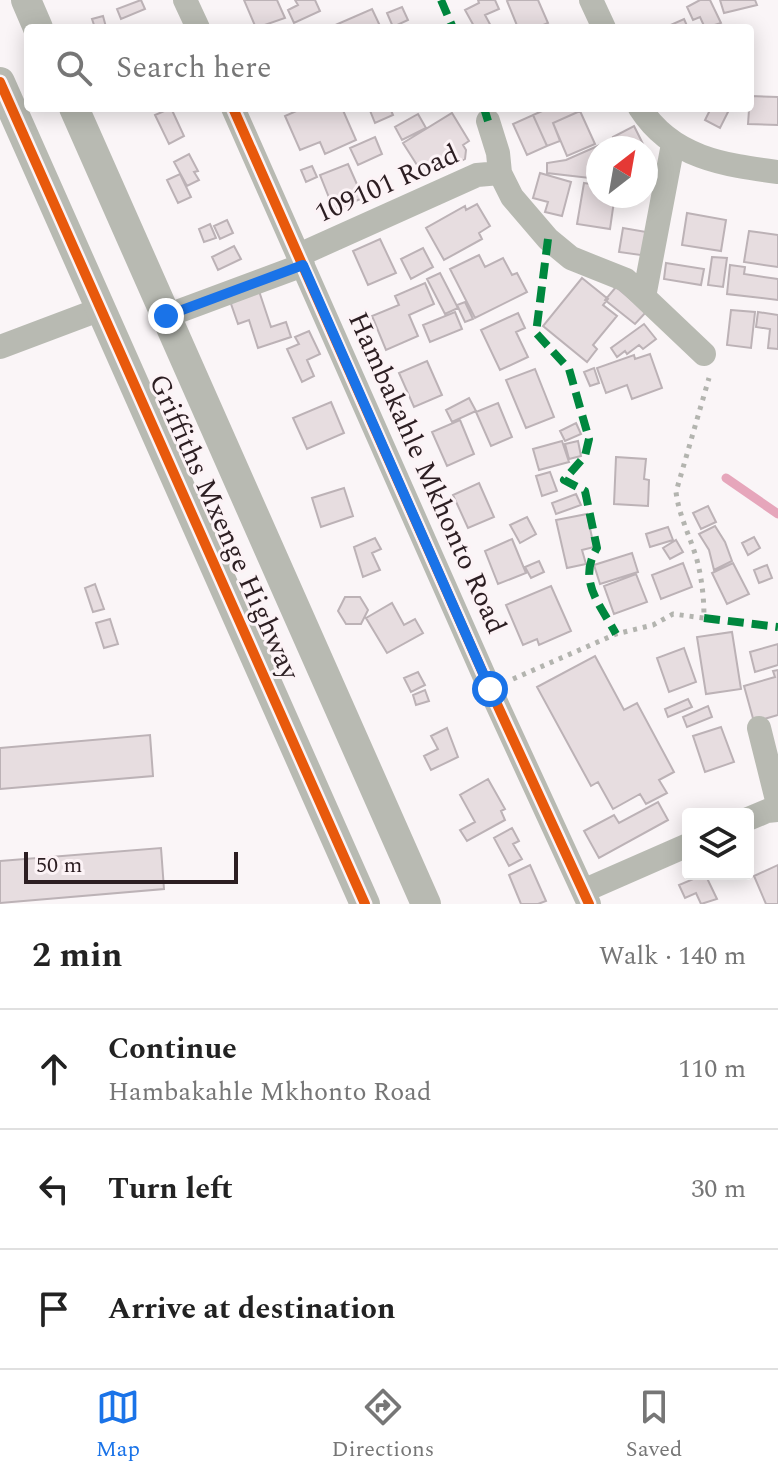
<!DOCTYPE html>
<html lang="en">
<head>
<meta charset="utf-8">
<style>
	:root { --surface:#fff; --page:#f2f2f2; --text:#222; --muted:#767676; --line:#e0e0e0; --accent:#1a73e8 }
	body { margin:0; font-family:Spectral,serif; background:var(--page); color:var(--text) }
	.controls { position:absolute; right:24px; bottom:24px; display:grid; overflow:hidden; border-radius:8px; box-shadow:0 4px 20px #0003 }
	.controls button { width:72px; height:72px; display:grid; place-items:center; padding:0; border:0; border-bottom:2px solid var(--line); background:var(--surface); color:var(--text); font:40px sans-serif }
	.compass { position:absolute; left:586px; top:136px; width:72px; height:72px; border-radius:50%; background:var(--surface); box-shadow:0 4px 20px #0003; rotate:31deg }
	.scale { position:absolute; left:24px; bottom:20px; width:214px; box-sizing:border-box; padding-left:8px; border:4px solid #2c1e22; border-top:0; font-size:22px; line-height:28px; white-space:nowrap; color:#2c1e22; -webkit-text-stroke:6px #fcf3f6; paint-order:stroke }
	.stop { position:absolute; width:24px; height:24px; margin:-18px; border:6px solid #1a73e8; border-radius:50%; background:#fff }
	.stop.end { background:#1a73e8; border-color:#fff; box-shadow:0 2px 8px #0008 }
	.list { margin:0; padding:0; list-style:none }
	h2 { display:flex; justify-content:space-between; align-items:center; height:104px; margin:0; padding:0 32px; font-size:34px }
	h2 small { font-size:26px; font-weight:400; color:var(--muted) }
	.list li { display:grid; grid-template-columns:52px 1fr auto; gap:24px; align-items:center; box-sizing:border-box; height:120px; padding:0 32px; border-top:2px solid var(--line) }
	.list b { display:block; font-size:30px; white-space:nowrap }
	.list p { margin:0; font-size:26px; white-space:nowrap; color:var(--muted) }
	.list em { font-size:26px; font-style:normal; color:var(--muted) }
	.icon { flex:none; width:44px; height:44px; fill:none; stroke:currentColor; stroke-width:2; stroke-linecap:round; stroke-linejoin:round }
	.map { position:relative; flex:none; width:778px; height:904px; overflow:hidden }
	.search { position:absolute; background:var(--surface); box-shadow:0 4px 20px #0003; left:24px; right:24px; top:24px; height:88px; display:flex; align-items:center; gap:20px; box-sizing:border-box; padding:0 28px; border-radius:8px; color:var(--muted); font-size:30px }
	.sheet { height:464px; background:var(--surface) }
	nav { display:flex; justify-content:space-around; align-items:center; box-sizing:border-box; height:112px; border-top:2px solid var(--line); background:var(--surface); font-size:22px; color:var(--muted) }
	nav a { display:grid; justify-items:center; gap:4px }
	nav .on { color:var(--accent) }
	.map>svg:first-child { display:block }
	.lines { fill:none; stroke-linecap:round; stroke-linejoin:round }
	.stream { stroke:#e6a6bb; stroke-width:9 }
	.building { fill:#e7dde0; stroke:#bcb2b6; stroke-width:2 }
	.path { stroke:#b3b4af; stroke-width:5; stroke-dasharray:4 6; stroke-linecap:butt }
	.minor { stroke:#b8bab2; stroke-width:24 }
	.tertiary { stroke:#b8bab2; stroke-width:30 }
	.quiet { stroke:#00873e; stroke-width:8; stroke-dasharray:16 8; stroke-linecap:butt }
	.cycleway-casing { stroke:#fcf3f6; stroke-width:15 }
	.cycleway { stroke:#e8590c; stroke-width:10 }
	.route { stroke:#1a73e8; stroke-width:10 }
	.labels { text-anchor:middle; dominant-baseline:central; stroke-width:6; stroke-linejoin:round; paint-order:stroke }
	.street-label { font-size:28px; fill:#2c1e22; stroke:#fcf3f6 }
</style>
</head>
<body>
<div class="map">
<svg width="778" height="904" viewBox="0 0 778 904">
	<rect width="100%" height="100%" fill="#faf5f7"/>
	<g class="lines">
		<!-- stream -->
		<path class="stream" d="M726,478L778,514"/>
	</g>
	<!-- building -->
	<path class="building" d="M141,0L145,9L121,19L117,9Z
		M244,0H277L285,18L256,28Z
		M295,0H315L320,11L294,23L288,10L298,5Z
		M478,0H495L499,9L485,15L492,28H475L465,10L479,3Z
		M509,0H538L548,23L536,28H518L507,1Z
		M700,0H710L721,23L705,28L700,17L693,20L687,7Z
		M720,0H755L757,5L724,13Z
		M402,7L408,20L393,27L387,13Z
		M372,9L381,28H334L333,26Z
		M103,16L106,27L95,28L92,19Z
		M684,19L688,28H664Z
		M750,96L778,97V125L748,124Z
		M171,108L184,136L169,144L155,115Z
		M303,108H342L356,140L325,154L320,142L300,150L285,116Z
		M369,108H390L393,115L375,123Z
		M549,108H579L580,111L553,123L560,141L547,146L533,115Z
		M711,108H730L720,128L705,120Z
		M580,111L595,144L567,156L553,123Z
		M452,113L469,141L463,145L466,150L465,159L456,164L449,161L424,176L403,143Z
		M418,114L426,128L402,140L395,127Z
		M533,115L547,146L527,155L513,124Z
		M634,126L645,148H618L613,137Z
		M375,137L382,154L358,165L350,148Z
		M602,144L604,148H598V179L547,173V163L566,160Z
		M189,154L198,171L194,172L199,180L187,186L174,162Z
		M348,164L363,198L334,210L320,175Z
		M312,166L317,177L306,182L301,170Z
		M540,173L571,182L562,216L545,212L548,202L533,198Z
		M180,174L191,197L178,203L167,180Z
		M584,183L598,185V196H609V201H614L610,229L577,224Z
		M477,204L490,226L479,233L482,239L444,260L426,228L465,206L466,210Z
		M687,213L726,220L721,251L682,245Z
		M227,220L233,233L220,239L214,226Z
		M210,224L216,238L204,242L199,229Z
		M623,228L652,233L648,256L619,252Z
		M749,231L778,235V267L744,262Z
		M380,239L396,273L368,285L353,251Z
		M234,246L241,259L218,270L212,257Z
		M423,248L433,267L411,279L401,259Z
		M479,255L485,267L503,258L512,275L517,273L527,292L475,318L450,269Z
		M712,257L727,258L723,287L708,285Z
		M666,263L704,269L701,285L664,279Z
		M730,265L745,267L744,274L778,279V300L727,294Z
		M440,273L458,308L445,314L427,279Z
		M582,278L608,299L603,305L617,316L593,345L597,349L587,362L543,326Z
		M425,283L434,304L409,315L418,336L386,350L372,316L399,305L395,296Z
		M616,287L646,312L635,324L605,300Z
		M258,288L271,327L286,322L291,337L258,348L249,320L238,324L229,298Z
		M465,302L473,319L465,322L457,305Z
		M731,310L755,312L751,348L727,345Z
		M455,312L462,329L430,342L423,325Z
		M758,312L778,315V349L768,348L770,329L756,327Z
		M518,313L525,328L516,332L528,357L500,370L481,330Z
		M644,324L656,339L643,349L639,345L627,354L625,351L617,357L611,348Z
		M309,331L320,354L307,360L314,376L302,382L287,349L299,344L295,337Z
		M650,354L662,388L632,399L627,385L606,393L597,368L634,355L635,359Z
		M427,361L442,395L414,407L399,373Z
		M594,368L599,383L590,386L584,372Z
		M535,369L554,417L526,428L506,380Z
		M469,398L476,411L452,422L446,410Z
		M331,402L344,433L307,449L293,418Z
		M498,403L512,437L491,446L476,412Z
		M460,420L474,454L447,466L432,432Z
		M576,423L581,434L565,441L560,431Z
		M562,441L569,462L539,470L533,449Z
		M578,441L581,456L569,459L565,444Z
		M616,457L646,459L644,479L649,480L648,506L614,504Z
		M550,472L557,491L542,496L536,476Z
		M479,483L494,517L468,528L453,495Z
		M344,488L353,516L321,527L312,498Z
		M576,494L581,505L556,514L552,503Z
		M708,506L716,522L701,529L693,513Z
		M587,514L594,547L582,550L586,564L567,568L556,520Z
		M527,517L536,534L520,543L510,525Z
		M715,526L725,542L732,561L714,570L709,550L699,534Z
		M668,527L673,540L650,547L646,534Z
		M754,537L760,548L748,555L742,543Z
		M375,538L381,549L372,553L380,570L363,577L354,547Z
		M512,539L526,573L498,584L485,551Z
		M676,540L683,552L670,559L663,548Z
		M632,553L638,572L600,584L594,565Z
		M539,561L544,572L531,578L525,567Z
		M683,563L692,587L661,599L652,575Z
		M733,563L749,594L727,604L712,573Z
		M767,565L772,578L759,583L754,570Z
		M636,574L647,602L614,614L604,586Z
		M95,584L104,609L93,612L85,588Z
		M551,586L571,631L539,645L537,639L523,645L506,605Z
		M345,597H360L368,610L361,624H346L338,611Z
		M392,603L404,625L415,619L423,633L387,653L366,618Z
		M110,619L118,644L104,648L96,623Z
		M732,632L741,689L706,694L697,637Z
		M778,644V665L755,672L750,652Z
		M684,648L696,682L669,692L657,658Z
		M595,656L624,710L637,703L674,772L659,780L667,793L646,804L640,794L613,809L598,782L591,786L537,687Z
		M778,670V715L754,722L744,686L775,677L773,671Z
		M418,672L425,685L411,692L404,678Z
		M425,690L429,701L416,705L413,695Z
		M688,699L692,707L668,717L665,709Z
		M708,706L712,717L687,727L683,717Z
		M721,727L734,762L705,772L693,736Z
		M447,728L458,757L431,770L424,756L438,749L431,736Z
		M150,735L153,776L0,789V748Z
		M488,779L505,809L501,811L505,820L467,841L460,830L475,822L460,795Z
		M658,802L668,820L599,858L584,831L614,815L619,823Z
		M512,828L519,841L513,844L522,859L509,866L494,838Z
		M161,848L164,889L0,903V861Z
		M530,865L546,901L538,904H521L509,875Z
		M778,865V904H766L754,876Z
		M705,874L717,899L701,904L696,893L685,898L679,885Z"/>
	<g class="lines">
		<!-- path -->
		<path class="path" d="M513,679L616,634L653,625L673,614L704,618C704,598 702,580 697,560C690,536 679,516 676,492L709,378"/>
		<!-- minor -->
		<path class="minor" d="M185,0L198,28
			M591,0L604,28
			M233,108L490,689L589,904
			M640,108C672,158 724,165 778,172
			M488,121L498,153L500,173L512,197L548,239L571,258L626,280L704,354
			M299,255L477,175L500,173
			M644,297L673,144
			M166,316L303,265
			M0,347L101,309
			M759,728L778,804
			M748,819L767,811L778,810
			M583,891L688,845"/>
		<!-- tertiary -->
		<path class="tertiary" d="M26,0L38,28
			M0,82L365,904
			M74,108L426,904"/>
		<!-- quiet -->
		<path class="quiet" d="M441,0L453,28
			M484,108L488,121
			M548,239L536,333L569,369L589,439L585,456L564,480L585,491L597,548C577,581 600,604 616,634
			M704,618L778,627"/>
		<defs>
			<path id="cycleway" d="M0,82L365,904
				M233,108L490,689L589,904"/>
		</defs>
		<!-- cycleway casing -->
		<use href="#cycleway" class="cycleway-casing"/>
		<!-- cycleway -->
		<use href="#cycleway" class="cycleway"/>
	</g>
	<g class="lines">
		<!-- route -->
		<path class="route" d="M166,316L303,265L490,689"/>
	</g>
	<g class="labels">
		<!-- street labels -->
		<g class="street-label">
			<text transform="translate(387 184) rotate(-24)">109101 Road</text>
			<text transform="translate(427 473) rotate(66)">Hambakahle Mkhonto Road</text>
			<text transform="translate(224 527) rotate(66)">Griffiths Mxenge Highway</text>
		</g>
	</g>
</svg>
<div class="controls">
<button><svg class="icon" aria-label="layers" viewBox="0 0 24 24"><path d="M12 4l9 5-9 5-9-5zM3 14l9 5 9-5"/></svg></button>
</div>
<svg class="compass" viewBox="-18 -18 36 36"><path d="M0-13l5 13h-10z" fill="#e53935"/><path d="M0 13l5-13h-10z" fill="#767676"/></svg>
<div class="scale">50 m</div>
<div class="stop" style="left:490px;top:689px"></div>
<div class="stop end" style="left:166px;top:316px"></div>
<div class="search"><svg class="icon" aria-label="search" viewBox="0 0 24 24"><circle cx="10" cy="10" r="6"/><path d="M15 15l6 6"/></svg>Search here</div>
</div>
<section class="sheet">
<h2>2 min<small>Walk · 140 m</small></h2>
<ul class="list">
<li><svg class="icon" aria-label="ahead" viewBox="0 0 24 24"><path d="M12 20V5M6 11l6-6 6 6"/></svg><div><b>Continue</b><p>Hambakahle Mkhonto Road</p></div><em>110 m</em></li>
<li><svg class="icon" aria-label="left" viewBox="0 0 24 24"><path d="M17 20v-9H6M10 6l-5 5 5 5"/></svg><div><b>Turn left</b></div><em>30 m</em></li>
<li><svg class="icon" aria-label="arrive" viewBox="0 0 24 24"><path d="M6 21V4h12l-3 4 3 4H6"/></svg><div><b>Arrive at destination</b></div></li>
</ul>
</section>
<nav>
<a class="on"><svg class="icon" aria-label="map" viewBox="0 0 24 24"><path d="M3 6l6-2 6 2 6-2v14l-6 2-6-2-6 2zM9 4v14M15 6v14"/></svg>Map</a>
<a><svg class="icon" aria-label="directions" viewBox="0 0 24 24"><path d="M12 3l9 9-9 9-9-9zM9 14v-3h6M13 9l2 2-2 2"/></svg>Directions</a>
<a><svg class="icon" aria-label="saved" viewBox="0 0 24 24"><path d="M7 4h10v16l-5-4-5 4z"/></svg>Saved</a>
</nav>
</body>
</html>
